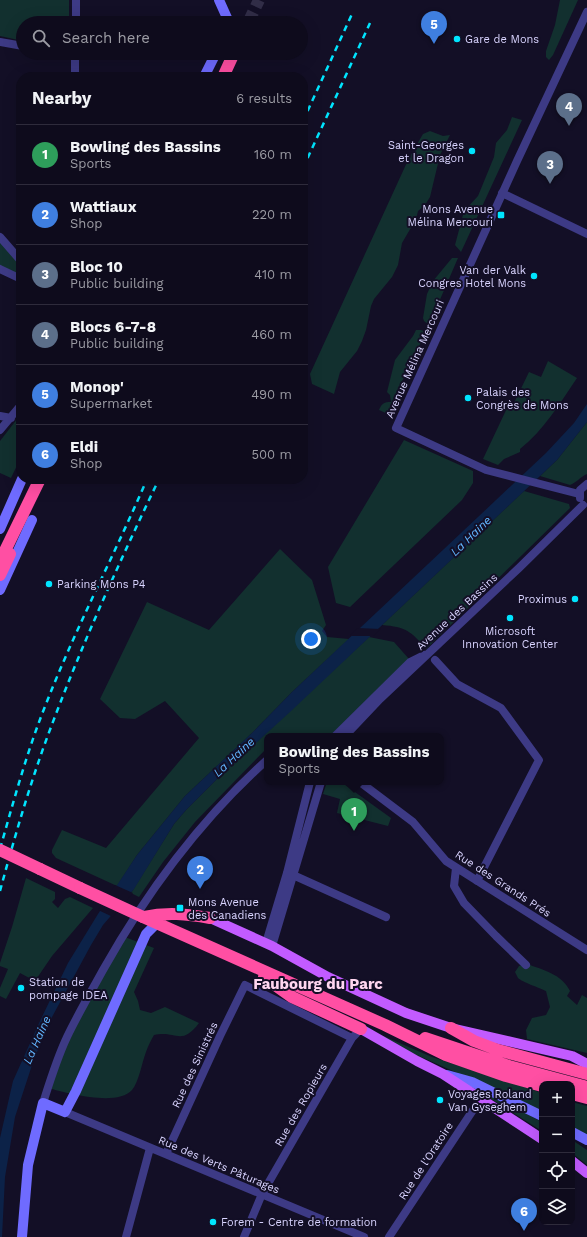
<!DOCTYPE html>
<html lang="en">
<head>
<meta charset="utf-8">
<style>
	:root { --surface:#0e0b1c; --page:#171425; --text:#f1f3f6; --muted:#9b9ba3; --line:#2e2b3b; --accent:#00e5ff }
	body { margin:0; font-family:"Work Sans",sans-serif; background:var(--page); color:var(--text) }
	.controls { position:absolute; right:12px; bottom:12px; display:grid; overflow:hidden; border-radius:8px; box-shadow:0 4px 16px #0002 }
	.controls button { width:36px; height:36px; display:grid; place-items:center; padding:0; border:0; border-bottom:1px solid var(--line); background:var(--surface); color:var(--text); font:20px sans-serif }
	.you { position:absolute; left:311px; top:639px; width:14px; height:14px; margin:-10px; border:3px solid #fff; border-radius:50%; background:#1a73e8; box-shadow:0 0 0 6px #1a73e833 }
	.badge { display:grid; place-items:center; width:26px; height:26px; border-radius:50%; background:var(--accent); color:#fff; font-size:13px; font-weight:700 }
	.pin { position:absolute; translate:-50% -33px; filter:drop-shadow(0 1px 2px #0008) }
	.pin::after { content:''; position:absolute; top:21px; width:14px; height:12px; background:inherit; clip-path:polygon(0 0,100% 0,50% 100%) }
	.popup { position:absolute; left:264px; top:733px; width:180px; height:52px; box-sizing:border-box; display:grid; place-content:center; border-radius:8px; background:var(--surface); filter:drop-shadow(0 1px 3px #0005); font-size:13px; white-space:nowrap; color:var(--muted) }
	.popup b { font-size:15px; color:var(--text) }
	.popup::after { content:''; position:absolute; left:50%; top:100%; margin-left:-8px; border:8px solid transparent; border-top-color:var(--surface) }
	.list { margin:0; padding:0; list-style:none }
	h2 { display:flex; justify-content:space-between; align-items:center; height:52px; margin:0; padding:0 16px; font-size:17px }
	h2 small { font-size:13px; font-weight:400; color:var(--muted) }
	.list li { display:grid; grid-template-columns:26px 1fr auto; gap:12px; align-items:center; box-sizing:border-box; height:60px; padding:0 16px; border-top:1px solid var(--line) }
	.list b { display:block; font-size:15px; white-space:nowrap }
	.list p { margin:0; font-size:13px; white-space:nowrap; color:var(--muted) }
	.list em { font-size:13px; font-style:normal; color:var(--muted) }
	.icon { flex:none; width:22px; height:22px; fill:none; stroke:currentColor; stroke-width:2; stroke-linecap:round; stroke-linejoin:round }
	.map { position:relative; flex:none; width:587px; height:1237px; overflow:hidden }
	.search { position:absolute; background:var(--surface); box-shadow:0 4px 16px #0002; left:16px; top:16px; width:292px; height:44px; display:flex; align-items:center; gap:10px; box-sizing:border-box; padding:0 14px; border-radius:22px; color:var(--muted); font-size:15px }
	.panel { position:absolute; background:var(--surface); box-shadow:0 4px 16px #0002; left:16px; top:72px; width:292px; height:412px; border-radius:16px }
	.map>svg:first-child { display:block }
	.green { fill:#12302f }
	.water { fill:#0c2248 }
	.pier { fill:#130f26 }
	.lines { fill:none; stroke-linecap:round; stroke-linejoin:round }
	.highway-tunnel { stroke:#312d47; stroke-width:12; stroke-dasharray:12 6; stroke-linecap:butt }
	.street { stroke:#3d3a85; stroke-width:8 }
	.secondary { stroke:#6f6bff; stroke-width:10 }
	.primary { stroke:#c25bff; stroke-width:10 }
	.highway { stroke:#ff4fa3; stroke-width:12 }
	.rail { stroke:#00e5ff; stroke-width:2.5; stroke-dasharray:6 5; stroke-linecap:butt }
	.highway-bridge { stroke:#ff4fa3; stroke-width:12 }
	.poi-dot { fill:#00e5ff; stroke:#130f26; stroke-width:1.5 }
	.labels { text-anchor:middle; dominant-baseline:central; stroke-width:4; stroke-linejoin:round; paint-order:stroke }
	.poi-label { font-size:11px; fill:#d9d4ff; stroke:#130f26; text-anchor:start }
	.street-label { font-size:11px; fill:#d9d4ff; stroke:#130f26 }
	.water-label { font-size:12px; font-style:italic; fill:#62b6ff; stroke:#130f26 }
	.district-label { font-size:15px; font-weight:bold; fill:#ffd6f0; stroke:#130f26 }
</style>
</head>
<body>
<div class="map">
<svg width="587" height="1237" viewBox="0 0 587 1237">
	<rect width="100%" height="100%" fill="#130f26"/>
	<!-- green -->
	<path class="green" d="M0,0H69V23H23V41L0,36Z
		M560,0H578L553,55L549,60L546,57V51L555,25Z
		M512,117L522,120L461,252L455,245L464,211L478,196L494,157L496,143L507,130Z
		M430,131L443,136L450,135L440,155L430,197L425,205L418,211L416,219L402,243L398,265L392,277L374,299L371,306L366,330L362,341L357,351L340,372L334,394L312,384L310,374L409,158L423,134Z
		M0,237L21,261V279L0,269Z
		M452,258H458L429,325L424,321L423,318L427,294L433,281Z
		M416,330H421L426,332L395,396L398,399L390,415L379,410C382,403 384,402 391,402L390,395L387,392L395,360L413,336Z
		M548,361L577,378C560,403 544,430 520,449V452L504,459L498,465L483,459L508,406L512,407L529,372L541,377Z
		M21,414V457L11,478L0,473V441Z
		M587,422V474C580,477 576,483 570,485L540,476L557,460Z
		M404,440L473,471V483L462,500L350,607L336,603L328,567Z
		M524,491L569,504L570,508L426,649C411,631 406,627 382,625Z
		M280,549L312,580L326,625L322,631L327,637L349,639L292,692L252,733L185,796L137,855L117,886L56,858L52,853V850L62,830L106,848L199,738L165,701L135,719L120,718L100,699L147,602L209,630Z
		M369,637L394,642L409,659L330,736H267V748L195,822L163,862L139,897L131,893L174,824L186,810L223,773Z
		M327,782H341L391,818L388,826L337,813L340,799L323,794Z
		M26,878L55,892V899L52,902L58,908L65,899L70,897L93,908L52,956L35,981L20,973L6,999L0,996V988L8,969L0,966V963L12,927Z
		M122,936L154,948L134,992L138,1001L140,1010L151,1013L165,1007L199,1023C181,1047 176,1030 154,1035C151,1040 148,1046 146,1052C142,1062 139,1082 132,1090C117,1107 67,1093 48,1088L67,1038Z
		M527,964C543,970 562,974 570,991L567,996L577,1005L582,995L587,998V1053L527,1039L526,1030L532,1018L546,1015L550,1007L546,991C540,988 522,982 518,978C517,976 516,974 515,972L519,966Z
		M374,1032L432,1057L542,1093V1112L512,1097L403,1049Z
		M485,1092L542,1122V1131L483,1094Z
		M572,1102L587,1106V1137L572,1129Z
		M572,1140L587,1150V1165L572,1153Z"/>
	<!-- water -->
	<path class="water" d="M587,404V422L557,460L290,712L223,773L186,810L174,824L134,889L103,925L91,945L52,1017L34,1059L15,1117L5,1177L2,1237H0V1138L13,1081L40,1021L68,963L98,914L137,855L185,796L252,733L292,692L546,453L574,423Z"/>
	<!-- pier -->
	<path class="pier" d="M357,628L381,629L373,636H350Z
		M115,885L133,893L113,917L98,910Z"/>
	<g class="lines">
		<!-- highway-tunnel -->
		<path class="highway-tunnel" d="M248,23L259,0"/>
		<!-- street -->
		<path class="street" d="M76,0V23
			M0,42L23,46
			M75,77V53
			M502,193L587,234
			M0,237L21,261
			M0,269L21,279
			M0,416L11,418
			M0,430L21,405
			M579,494L486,470L396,428L517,161L587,12
			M580,498V490L587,484
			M435,660L457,684L501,708L539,760L477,881
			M335,736L410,662L424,655
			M345,736L380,699L519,568L583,505
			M360,782L413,822L446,861L587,950
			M456,868L454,886L464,903L496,936L526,965
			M293,875L386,917
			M266,943L287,873L310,782
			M272,946L321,782
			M43,1103C50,1081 57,1058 67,1037C78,1014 91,992 103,970C147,892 200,820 267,760
			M65,1112L364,1237
			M166,1154L220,1036L245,985L352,1038
			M126,1237L150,1148
			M244,1237L262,1194L352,1038L356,1034
			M389,1237L481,1098"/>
		<!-- secondary -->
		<path class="secondary" d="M219,0L228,20V23
			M204,77L216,53
			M0,529L22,479
			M0,590L32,520
			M447,1075L472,1082L542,1116
			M572,1132L587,1140
			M22,1237L28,1165L43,1103L65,1112L76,1091L146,934L157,923"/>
		<!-- primary -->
		<path class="primary" d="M210,918L272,946L328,977L406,1013L451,1028L572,1056L587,1064
			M361,1029L417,1061L443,1074L542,1139
			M572,1161L587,1173"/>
		<!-- highway -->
		<path class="highway" d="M223,77L234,53
			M0,561L40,479
			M0,575L10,554
			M40,869L80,888
			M143,917L385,1025L446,1055L506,1076L542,1086
			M143,917C167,912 187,914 210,918
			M264,977L292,997L361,1029
			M451,1028L474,1041L498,1050L587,1074
			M425,1038L509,1066L587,1087
			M572,1094L587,1098"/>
		<!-- rail -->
		<path class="rail" d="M303,121L352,14
			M303,168L370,23
			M0,849C14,800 27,751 46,704C76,627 115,554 147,479
			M0,891C13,843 27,794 44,746C77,655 117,567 159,479"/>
		<!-- highway-bridge -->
		<path class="highway-bridge" d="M0,850L40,869
			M80,888L143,917"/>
	</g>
	<!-- markers -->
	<g class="poi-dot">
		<circle cx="457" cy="39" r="4"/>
		<circle cx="472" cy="151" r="4"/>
		<rect x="497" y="211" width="8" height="8" rx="2"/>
		<circle cx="534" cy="276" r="4"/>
		<circle cx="468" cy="398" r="4"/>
		<circle cx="49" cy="584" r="4"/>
		<circle cx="575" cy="599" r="4"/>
		<circle cx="510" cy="618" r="4"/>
		<rect x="176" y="904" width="8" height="8" rx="2"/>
		<circle cx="21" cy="988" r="4"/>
		<circle cx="440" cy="1100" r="4"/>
		<circle cx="213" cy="1222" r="4"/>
	</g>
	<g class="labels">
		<!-- poi labels -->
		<g class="poi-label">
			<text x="465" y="39">Gare de Mons</text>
			<text x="464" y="145" text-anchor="end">Saint-Georges<tspan x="464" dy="13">et le Dragon</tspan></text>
			<text x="493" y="209" text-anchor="end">Mons Avenue<tspan x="493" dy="13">Mélina Mercouri</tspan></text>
			<text x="526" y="270" text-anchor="end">Van der Valk<tspan x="526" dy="13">Congres Hotel Mons</tspan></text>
			<text x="476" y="392">Palais des<tspan x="476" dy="13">Congrès de Mons</tspan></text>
			<text x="57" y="584">Parking Mons P4</text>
			<text x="567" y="599" text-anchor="end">Proximus</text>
			<text x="510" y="631" text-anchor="middle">Microsoft<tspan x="510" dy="13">Innovation Center</tspan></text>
			<text x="188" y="902">Mons Avenue<tspan x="188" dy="13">des Canadiens</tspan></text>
			<text x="29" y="982">Station de<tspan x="29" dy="13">pompage IDEA</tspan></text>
			<text x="448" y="1094">Voyages Roland<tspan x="448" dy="13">Van Gyseghem</tspan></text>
			<text x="221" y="1222">Forem - Centre de formation</text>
		</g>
		<!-- street labels -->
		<g class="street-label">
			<text transform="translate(415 359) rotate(-66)">Avenue Mélina Mercouri</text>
			<text transform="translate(457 612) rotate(-43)">Avenue des Bassins</text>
			<text transform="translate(503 884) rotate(33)">Rue des Grands Prés</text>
			<text transform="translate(195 1065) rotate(-65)">Rue des Sinistrés</text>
			<text transform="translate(301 1105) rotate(-60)">Rue des Ropieurs</text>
			<text transform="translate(426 1161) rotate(-57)">Rue de l'Oratoire</text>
			<text transform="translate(219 1165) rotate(23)">Rue des Verts Pâturages</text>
		</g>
		<!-- water labels -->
		<g class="water-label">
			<text transform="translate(471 536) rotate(-44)">La Haine</text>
			<text transform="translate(234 757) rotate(-43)">La Haine</text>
			<text transform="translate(37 1040) rotate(-66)">La Haine</text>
		</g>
		<!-- district labels -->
		<g class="district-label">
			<text x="318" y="984">Faubourg du Parc</text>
		</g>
	</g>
</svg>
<div class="controls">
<button>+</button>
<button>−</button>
<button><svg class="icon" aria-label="locate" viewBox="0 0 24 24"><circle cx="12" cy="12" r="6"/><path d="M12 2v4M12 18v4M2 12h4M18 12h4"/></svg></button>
<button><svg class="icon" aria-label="layers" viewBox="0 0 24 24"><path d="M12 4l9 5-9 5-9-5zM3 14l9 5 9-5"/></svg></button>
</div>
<div class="you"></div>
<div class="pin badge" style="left:354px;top:831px;background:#2e9e5b">1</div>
<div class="popup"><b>Bowling des Bassins</b>Sports</div>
<div class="pin badge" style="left:200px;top:889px;background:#3f7fe0">2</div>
<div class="pin badge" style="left:550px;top:184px;background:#5c6f8a">3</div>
<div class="pin badge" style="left:569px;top:126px;background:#5c6f8a">4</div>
<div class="pin badge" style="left:434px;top:44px;background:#3f7fe0">5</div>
<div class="pin badge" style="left:524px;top:1231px;background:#3f7fe0">6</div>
<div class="search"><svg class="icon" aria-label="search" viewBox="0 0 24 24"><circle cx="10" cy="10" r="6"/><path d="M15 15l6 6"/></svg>Search here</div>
<section class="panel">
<h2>Nearby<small>6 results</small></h2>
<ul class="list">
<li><span class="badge" style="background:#2e9e5b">1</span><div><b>Bowling des Bassins</b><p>Sports</p></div><em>160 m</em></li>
<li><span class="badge" style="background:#3f7fe0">2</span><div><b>Wattiaux</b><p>Shop</p></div><em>220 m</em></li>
<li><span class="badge" style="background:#5c6f8a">3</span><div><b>Bloc 10</b><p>Public building</p></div><em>410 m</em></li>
<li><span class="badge" style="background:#5c6f8a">4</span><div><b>Blocs 6-7-8</b><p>Public building</p></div><em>460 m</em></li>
<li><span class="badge" style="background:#3f7fe0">5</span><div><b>Monop'</b><p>Supermarket</p></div><em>490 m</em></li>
<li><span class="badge" style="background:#3f7fe0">6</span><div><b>Eldi</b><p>Shop</p></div><em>500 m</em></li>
</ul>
</section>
</div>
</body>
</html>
